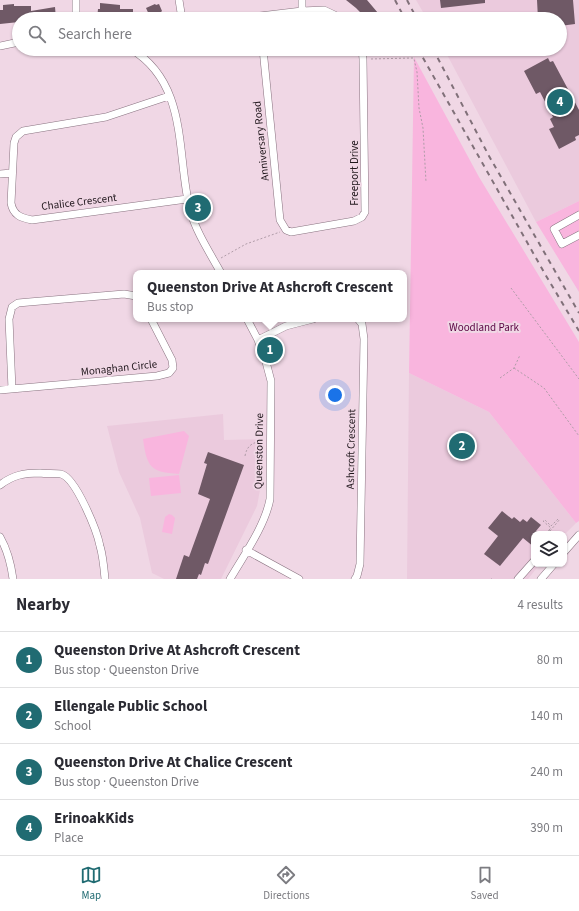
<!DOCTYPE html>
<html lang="en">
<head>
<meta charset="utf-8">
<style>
	:root { --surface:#fff; --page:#f7f7f7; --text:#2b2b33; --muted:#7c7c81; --line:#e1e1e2; --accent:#206b72 }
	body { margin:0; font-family:"Source Sans 3",sans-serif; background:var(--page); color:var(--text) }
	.controls { position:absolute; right:12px; bottom:12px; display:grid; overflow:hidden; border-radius:8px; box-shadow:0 1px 3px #0004 }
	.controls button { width:36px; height:36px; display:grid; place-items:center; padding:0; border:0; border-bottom:1px solid var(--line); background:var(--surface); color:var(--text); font:20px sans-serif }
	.you { position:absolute; left:335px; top:395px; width:14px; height:14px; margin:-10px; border:3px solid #fff; border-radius:50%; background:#1a73e8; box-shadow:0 0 0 6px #1a73e833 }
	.badge { display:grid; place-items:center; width:26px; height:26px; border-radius:50%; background:var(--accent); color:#fff; font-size:13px; font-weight:700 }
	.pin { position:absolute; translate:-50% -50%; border:2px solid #fff; box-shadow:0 1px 4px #0006 }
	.popup { position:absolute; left:133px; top:270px; width:274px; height:52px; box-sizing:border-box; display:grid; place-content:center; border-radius:8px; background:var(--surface); filter:drop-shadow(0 1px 3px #0005); font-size:13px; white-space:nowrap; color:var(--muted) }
	.popup b { font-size:15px; color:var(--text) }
	.popup::after { content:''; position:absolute; left:50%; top:100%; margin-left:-8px; border:8px solid transparent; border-top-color:var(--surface) }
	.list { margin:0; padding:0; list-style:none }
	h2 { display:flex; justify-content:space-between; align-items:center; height:52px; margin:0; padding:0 16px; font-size:17px }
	h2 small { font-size:13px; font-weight:400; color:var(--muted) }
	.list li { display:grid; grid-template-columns:26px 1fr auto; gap:12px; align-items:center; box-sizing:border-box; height:56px; padding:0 16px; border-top:1px solid var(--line) }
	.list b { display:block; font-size:15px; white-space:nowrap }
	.list p { margin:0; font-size:13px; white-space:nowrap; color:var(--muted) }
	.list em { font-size:13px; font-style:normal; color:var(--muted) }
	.icon { flex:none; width:22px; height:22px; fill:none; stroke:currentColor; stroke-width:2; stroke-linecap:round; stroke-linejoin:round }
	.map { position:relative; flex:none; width:579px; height:579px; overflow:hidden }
	.search { position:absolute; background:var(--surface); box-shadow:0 1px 3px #0004; left:12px; right:12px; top:12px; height:44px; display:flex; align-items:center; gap:10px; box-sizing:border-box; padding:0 14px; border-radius:22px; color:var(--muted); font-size:15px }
	.sheet { height:276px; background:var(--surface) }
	nav { display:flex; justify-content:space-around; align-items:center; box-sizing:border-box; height:56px; border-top:1px solid var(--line); background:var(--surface); font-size:11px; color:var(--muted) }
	nav a { display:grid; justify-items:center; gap:2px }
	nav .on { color:var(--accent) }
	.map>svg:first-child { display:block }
	.built { fill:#ebcadd }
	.green { fill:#f9b5de }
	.building { fill:#6f5966 }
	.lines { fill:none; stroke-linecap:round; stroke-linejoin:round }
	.minor-casing { stroke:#897380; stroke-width:8 }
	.path { stroke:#b09ca8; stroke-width:1; stroke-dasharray:2 2; stroke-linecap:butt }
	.minor { stroke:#fff; stroke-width:7 }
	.rail { stroke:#807079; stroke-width:2; stroke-dasharray:5 5; stroke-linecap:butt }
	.labels { text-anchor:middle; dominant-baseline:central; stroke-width:4; stroke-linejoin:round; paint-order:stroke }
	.street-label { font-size:11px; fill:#1f161b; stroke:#f0d7e5 }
	.park-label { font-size:11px; fill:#5a0543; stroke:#f0d7e5 }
</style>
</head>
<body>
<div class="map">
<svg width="579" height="579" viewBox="0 0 579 579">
	<rect width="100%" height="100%" fill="#f0d7e5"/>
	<!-- built -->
	<path class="built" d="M416,0H579V201L536,222L444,49H560V19H427Z
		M409,373L489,412L576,523L564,535L534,534V564H540L528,579H407Z
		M223,414L224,440L263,439L262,479L257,506L221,579H164L152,573L140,518L119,472L107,426Z"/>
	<!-- green -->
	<path class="green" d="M414,57L479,177L579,342V521L576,523L489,412L409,373Z
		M579,201V292L536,222Z
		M184,431L189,436L179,474C150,472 147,467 143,439Z
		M179,475L181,493L151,496L149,478Z
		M169,514L172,515L175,518L172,534L162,532L165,517Z"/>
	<!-- building -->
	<path class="building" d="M346,0H367L378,13L371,19H367L356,8Z
		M440,0H485V3L441,8Z
		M537,0H573L575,24L560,26V19H538Z
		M100,3L120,5V9H133V19H97L98,9H100Z
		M14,4V6H31V11L55,7L56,19H19V22L0,24V10H3V5Z
		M155,4L156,5L159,4L162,11L160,13L161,15L151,19L146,8Z
		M548,58L550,62L553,61L579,110V135L575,137L576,140L559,149L549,129L554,127L550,119L553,117L540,92L536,94L524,71Z
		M208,452L244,465L208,564L205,563L201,575L199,574L197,579H176L184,555L189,557L210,499L198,494L207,464L204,463Z
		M502,511L512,519L514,517L520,522L523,519L527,522L531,517L541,525L536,531L541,534H534V547L523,538L500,566L484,554L498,536L488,528Z"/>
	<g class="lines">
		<defs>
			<path id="minor" d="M76,0V19
				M179,0L182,19
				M302,0V11
				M218,19L260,16L302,11L324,10L343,19
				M0,46L19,42
				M131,49C189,84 176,154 190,210C196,232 210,253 221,273
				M263,49L280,220L286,230L291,232L354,221L362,217L365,212L363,59L362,49
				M169,96L106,117L23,131L16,137L14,143L11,203C13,215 21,218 32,220L187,199
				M0,174L12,173
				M579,215L554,229L562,244L579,235
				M258,340L286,326L313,319
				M12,389L9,319L12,307L18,303L29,302L124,294L136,296
				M0,390L157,376L169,373L173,368L172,360L151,319
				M0,485C13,475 24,473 40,473C46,474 55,473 61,474C76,478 97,531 100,546C103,556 104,568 105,579
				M0,537C8,551 11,564 13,579
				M246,550L299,579
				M564,552L579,535
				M230,579C244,555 265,526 270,499L271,381L266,362L258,340L247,319
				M355,579L357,576L360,564L364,339L362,324L358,319
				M518,579L534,561
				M541,579L554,564"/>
		</defs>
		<!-- minor casing -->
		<use href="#minor" class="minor-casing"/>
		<!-- path -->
		<path class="path" d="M371,59L413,58L414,59L417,72L419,108L423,128L426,182
			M221,258L246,244L280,232
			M511,288L579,379
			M514,368L544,388L579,436
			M500,378L514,368L520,355
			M245,456C247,445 253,442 264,441
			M549,530L551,528L543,521L545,520L551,526L559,518
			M550,531L560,519
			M546,534L549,530L554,534
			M491,579H492"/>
		<!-- minor -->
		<use href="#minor" class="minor"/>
		<!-- rail -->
		<path class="rail" d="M395,0L405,19
			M407,0L417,19
			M418,49L545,274L579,331
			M433,49L489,156L579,313"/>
	</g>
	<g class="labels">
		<!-- street labels -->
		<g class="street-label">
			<text transform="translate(261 141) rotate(-96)">Anniversary Road</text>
			<text transform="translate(354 173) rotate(-90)">Freeport Drive</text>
			<text transform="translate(79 202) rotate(-7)">Chalice Crescent</text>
			<text transform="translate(119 368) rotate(-6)">Monaghan Circle</text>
			<text transform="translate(351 449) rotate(-89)">Ashcroft Crescent</text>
			<text transform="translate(259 451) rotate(-89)">Queenston Drive</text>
		</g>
		<!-- park labels -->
		<g class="park-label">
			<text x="484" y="327">Woodland Park</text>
		</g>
	</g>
</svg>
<div class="controls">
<button><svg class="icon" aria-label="layers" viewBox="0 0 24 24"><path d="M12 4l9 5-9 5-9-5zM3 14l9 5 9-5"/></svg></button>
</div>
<div class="you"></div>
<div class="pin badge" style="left:270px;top:350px">1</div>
<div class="popup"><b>Queenston Drive At Ashcroft Crescent</b>Bus stop</div>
<div class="pin badge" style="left:462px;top:446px">2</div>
<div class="pin badge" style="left:198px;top:208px">3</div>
<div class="pin badge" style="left:560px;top:102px">4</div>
<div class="search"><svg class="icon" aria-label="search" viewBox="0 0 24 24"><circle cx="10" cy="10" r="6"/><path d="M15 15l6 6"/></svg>Search here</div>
</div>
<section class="sheet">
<h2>Nearby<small>4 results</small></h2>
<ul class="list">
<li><span class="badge">1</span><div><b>Queenston Drive At Ashcroft Crescent</b><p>Bus stop · Queenston Drive</p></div><em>80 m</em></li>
<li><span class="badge">2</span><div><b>Ellengale Public School</b><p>School</p></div><em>140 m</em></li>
<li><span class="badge">3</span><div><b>Queenston Drive At Chalice Crescent</b><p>Bus stop · Queenston Drive</p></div><em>240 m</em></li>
<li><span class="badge">4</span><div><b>ErinoakKids</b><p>Place</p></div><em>390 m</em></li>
</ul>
</section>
<nav>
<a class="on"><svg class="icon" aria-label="map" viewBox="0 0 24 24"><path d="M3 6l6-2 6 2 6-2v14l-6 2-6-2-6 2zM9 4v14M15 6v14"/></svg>Map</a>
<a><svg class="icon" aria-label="directions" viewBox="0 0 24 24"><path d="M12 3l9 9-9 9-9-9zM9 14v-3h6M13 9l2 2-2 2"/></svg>Directions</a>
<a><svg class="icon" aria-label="saved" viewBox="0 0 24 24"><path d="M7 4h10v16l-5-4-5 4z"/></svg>Saved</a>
</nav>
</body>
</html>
